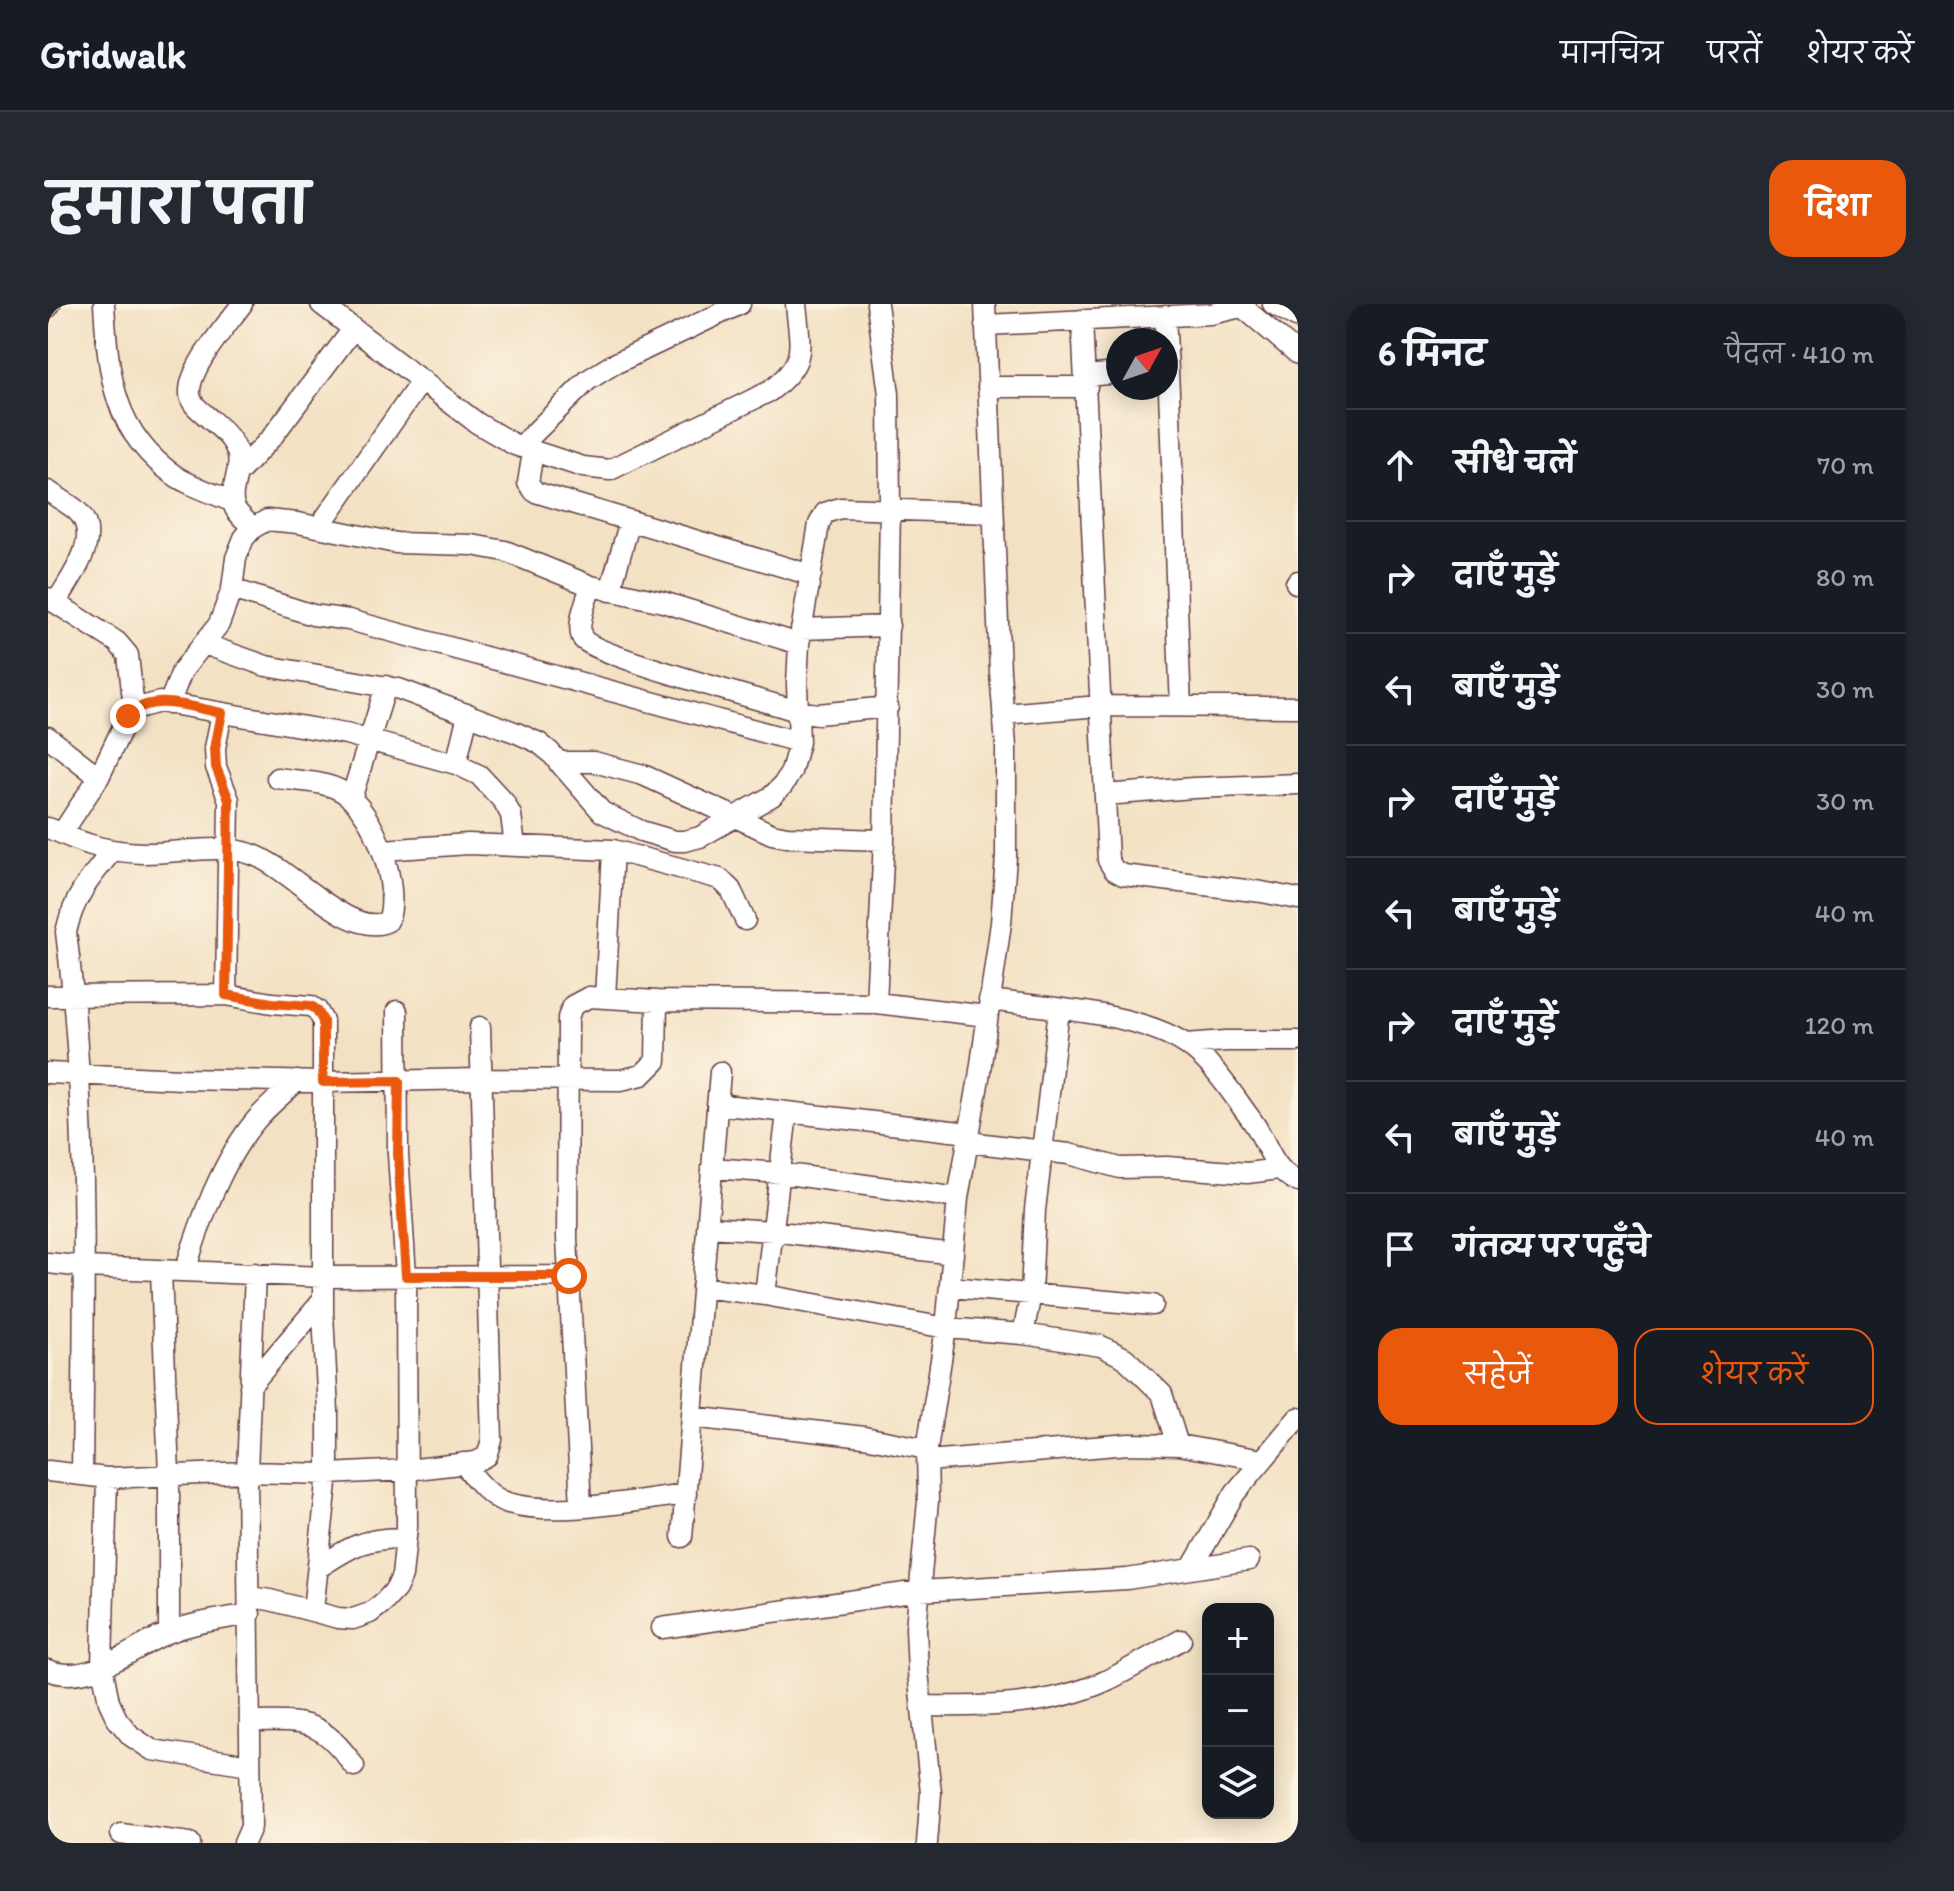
<!DOCTYPE html>
<html lang="hi">
<head>
<meta charset="utf-8">
<style>
	:root { --surface:#171b24; --page:#242831; --text:#f1f3f6; --muted:#9ea1a6; --line:#363941; --accent:#ea580c }
	body { margin:0; font-family:Itim,"Playpen Sans Deva",sans-serif; background:var(--page); color:var(--text) }
	.controls { position:absolute; right:24px; bottom:24px; display:grid; overflow:hidden; border-radius:16px; box-shadow:0 4px 20px #0003 }
	.controls button { width:72px; height:72px; display:grid; place-items:center; padding:0; border:0; border-bottom:2px solid var(--line); background:var(--surface); color:var(--text); font:40px sans-serif }
	.compass { position:absolute; left:1058px; top:24px; width:72px; height:72px; border-radius:50%; background:var(--surface); box-shadow:0 4px 20px #0003; rotate:50deg }
	.stop { position:absolute; width:24px; height:24px; margin:-18px; border:6px solid #ea580c; border-radius:50%; background:#fff }
	.stop.end { background:#ea580c; border-color:#fff; box-shadow:0 2px 8px #0008 }
	.list { margin:0; padding:0; list-style:none }
	h2 { display:flex; justify-content:space-between; align-items:center; height:104px; margin:0; padding:0 32px; font-size:34px }
	h2 small { font-size:26px; font-weight:400; color:var(--muted) }
	.list li { display:grid; grid-template-columns:52px 1fr auto; gap:24px; align-items:center; box-sizing:border-box; height:112px; padding:0 32px; border-top:2px solid var(--line) }
	.list b { display:block; font-size:30px; white-space:nowrap }
	.list em { font-size:26px; font-style:normal; color:var(--muted) }
	.actions { display:flex; gap:16px; padding:24px 32px }
	.actions a { flex:1; padding:18px 0; border:2px solid var(--accent); border-radius:24px; text-align:center; font-size:28px; color:var(--accent) }
	.actions .main { background:var(--accent); color:#fff }
	.icon { flex:none; width:44px; height:44px; fill:none; stroke:currentColor; stroke-width:2; stroke-linecap:round; stroke-linejoin:round }
	.map { position:relative; flex:none; width:1250px; height:1539px; overflow:hidden; border-radius:24px }
	header { display:flex; align-items:center; gap:48px; box-sizing:border-box; height:112px; padding:0 40px; background:var(--surface); border-bottom:2px solid var(--line) }
	header strong { font-size:38px }
	nav { display:flex; gap:44px; margin-inline-start:auto; font-size:28px }
	.intro { display:flex; align-items:center; justify-content:space-between; box-sizing:border-box; height:192px; padding:0 48px }
	h1 { margin:0; font-size:56px }
	.button { padding:20px 36px; border-radius:24px; background:var(--accent); color:#fff; font-size:28px; font-weight:700 }
	main { display:flex; gap:48px; padding:0 48px }
	aside { flex:1; background:var(--surface); border-radius:24px; box-shadow:0 4px 20px #0003 }
	.map>svg:first-child { display:block }
	.lines { fill:none; stroke-linecap:round; stroke-linejoin:round }
	.minor-casing { stroke:#633c42; stroke-width:23 }
	.minor { stroke:#fff; stroke-width:20 }
	.route { stroke:#ea580c; stroke-width:10 }
</style>
</head>
<body>
<header>
<strong>Gridwalk</strong>
<nav><a>मानचित्र</a><a>परतें</a><a>शेयर करें</a></nav>
</header>
<div class="intro"><h1>हमारा पता</h1><a class="button">दिशा</a></div>
<main>
<div class="map">
<svg width="1250" height="1539" viewBox="0 0 1250 1539">
	<rect width="100%" height="100%" fill="#fcf5e5"/>
	<filter id="ink" filterUnits="userSpaceOnUse"><feTurbulence type="fractalNoise" baseFrequency=".0125" numOctaves="2"/><feDisplacementMap in="SourceGraphic" scale="16" xChannelSelector="R" yChannelSelector="G"/><feConvolveMatrix kernelMatrix="1 2 1 2 8 2 1 2 1" color-interpolation-filters="sRGB"/></filter>
	<filter id="wash" filterUnits="userSpaceOnUse"><feTurbulence type="fractalNoise" baseFrequency=".006" numOctaves="4" result="noise"/><feDisplacementMap in="SourceGraphic" scale="32" xChannelSelector="R" yChannelSelector="G"/><feGaussianBlur stdDeviation="1.8" result="paint"/><feColorMatrix in="noise" values="0 0 0 0 0 0 0 0 0 0 0 0 0 0 0 0 0 1.4 0 .05"/><feComposite in="paint" operator="in"/></filter>
	<g filter="url(#wash)">
		<rect width="100%" height="100%" fill="#f3e1c3"/>
	</g>
	<g filter="url(#ink)">
		<g class="lines">
			<defs>
				<path id="minor" d="M56,0C60,70 65,130 129,173C145,183 167,190 185,198
					M194,0C179,21 140,64 142,90C142,98 149,104 155,109C169,122 185,132 190,151C194,168 178,191 188,206C192,212 199,218 205,224
					M273,0L429,119L467,141L535,163L562,166L722,87C760,57 752,45 748,0
					M1191,0L1250,50
					M1225,0L1250,14
					M0,3L2,0
					M1117,12C1125,142 1127,272 1133,402
					M1034,16L1060,556L1066,566L1075,571L1214,588L1250,595
					M937,21L1163,10L1193,3
					M1038,72L1070,69
					M940,83H1039
					M472,143L540,76L564,61L692,0
					M485,148L480,179L487,188L763,271
					M192,167L224,133L305,25
					M0,187C9,193 19,199 27,205C58,231 22,274 8,299
					M271,223L374,76
					M1248,279L1250,277
					M543,282C539,295 527,323 535,335C547,351 719,398 750,407L770,410L840,403
					M184,285L265,311L301,316L751,438
					M562,287L582,217
					M0,294L69,338L80,351L86,405
					M753,325L841,322
					M156,340L218,362L351,385L469,429L491,439L502,448L554,508L593,527L627,537H637L652,533L724,492L735,481L743,468L751,438L749,380L751,340L771,220L777,209L792,204L945,209
					M121,400L134,367L171,320L184,285L188,254L196,234L205,224L219,216L250,219L348,239L424,241L457,247L543,282L615,298L751,340
					M174,409L167,444L168,463L181,496L178,691
					M955,410L1051,402L1250,403
					M0,433L51,473
					M510,458H546L595,471L724,530L739,533L836,536
					M408,460L420,410
					M1057,491L1145,484L1250,480
					M303,495L338,382
					M0,524C14,529 26,536 40,540C57,546 76,548 94,549C127,550 172,539 203,550C241,562 303,637 340,617C353,583 327,508 295,488C278,477 249,477 229,474
					M14,529L51,473L80,412L86,405L112,398L298,430L408,460L431,471L456,498L463,511L467,542
					M335,546L420,540L565,546L672,575L683,586L697,616
					M0,692L178,691L224,699L263,702L269,706L275,717V1009L280,1108V1170L265,1306
					M557,694L565,546
					M941,696C999,704 1091,708 1139,741C1161,756 1177,779 1192,800C1198,809 1205,817 1210,826C1222,847 1227,867 1250,878
					M828,699L836,536L842,206L841,90L829,0
					M1137,740L1178,737H1250
					M0,769L134,775L275,778L433,775L573,776L594,771L608,757L609,697
					M669,800L921,829
					M920,838L1021,850L1072,864L1119,863L1199,869L1231,865
					M664,864L732,869L910,894
					M659,923L725,927L905,950
					M0,959L37,963L275,973L521,972
					M113,967L121,1171V1328
					M137,967C152,918 174,856 208,816C220,802 235,790 249,777
					M654,983L717,991L898,1024L975,1030L1053,1042L1077,1054L1114,1090L1130,1141
					M902,983L1105,1001
					M717,991L739,809
					M975,1030L983,990L987,906L1011,706
					M202,1082L275,996
					M644,1113L816,1133L879,1145
					M880,1157L1081,1140L1130,1141L1214,1156
					M415,1159C427,1174 440,1193 460,1199C510,1213 586,1196 638,1190
					M0,1167L59,1174L199,1168L280,1170L359,1166L428,1158L439,1152L444,1136L432,723
					M34,1170C36,990 41,808 18,628C26,592 42,574 65,546
					M59,1174L54,1362L61,1398L69,1415L83,1432L104,1446L202,1461
					M533,1202L519,934L520,714L524,702L541,693L609,697L828,699L939,712
					M634,1233L672,768
					M270,1264C305,1241 316,1234 358,1234
					M1143,1265L1187,1189L1250,1114
					M202,1293L222,1296L290,1314L305,1315L322,1309L336,1298L348,1285L354,1272L359,1222L358,972L350,850L349,707
					M614,1324L871,1287L1079,1275L1201,1256
					M0,1366C42,1383 86,1342 122,1328C147,1318 175,1315 202,1310
					M874,1402C938,1403 1003,1403 1062,1375C1086,1363 1109,1349 1133,1336
					M202,1418C256,1417 273,1415 306,1462
					M73,1530L142,1539
					M196,1539L203,1523L199,1168L207,969
					M879,1539L883,1489L870,1368L868,1324L880,1197L879,1145L898,1024L910,894L931,774L953,619L958,553V442L952,368L937,0"/>
			</defs>
			<!-- minor casing -->
			<use href="#minor" class="minor-casing"/>
			<!-- minor -->
			<use href="#minor" class="minor"/>
		</g>
	</g>
	<g class="lines" filter="url(#ink)">
		<!-- route -->
		<path class="route" d="M80,412C103,387 145,404 174,409L167,444L168,463L181,496L178,691L224,699L263,702L269,706L275,717V778L351,777L350,850L358,972H521"/>
	</g>
</svg>
<div class="controls">
<button>+</button>
<button>−</button>
<button><svg class="icon" aria-label="layers" viewBox="0 0 24 24"><path d="M12 4l9 5-9 5-9-5zM3 14l9 5 9-5"/></svg></button>
</div>
<svg class="compass" viewBox="-18 -18 36 36"><path d="M0-13l5 13h-10z" fill="#e53935"/><path d="M0 13l5-13h-10z" fill="#9ea1a6"/></svg>
<div class="stop" style="left:521px;top:972px"></div>
<div class="stop end" style="left:80px;top:412px"></div>
</div>
<aside>
<h2>6 मिनट<small>पैदल · 410 m</small></h2>
<ul class="list">
<li><svg class="icon" aria-label="ahead" viewBox="0 0 24 24"><path d="M12 20V5M6 11l6-6 6 6"/></svg><div><b>सीधे चलें</b></div><em>70 m</em></li>
<li><svg class="icon" aria-label="right" viewBox="0 0 24 24"><path d="M7 20v-9h11M14 6l5 5-5 5"/></svg><div><b>दाएँ मुड़ें</b></div><em>80 m</em></li>
<li><svg class="icon" aria-label="left" viewBox="0 0 24 24"><path d="M17 20v-9H6M10 6l-5 5 5 5"/></svg><div><b>बाएँ मुड़ें</b></div><em>30 m</em></li>
<li><svg class="icon" aria-label="right" viewBox="0 0 24 24"><path d="M7 20v-9h11M14 6l5 5-5 5"/></svg><div><b>दाएँ मुड़ें</b></div><em>30 m</em></li>
<li><svg class="icon" aria-label="left" viewBox="0 0 24 24"><path d="M17 20v-9H6M10 6l-5 5 5 5"/></svg><div><b>बाएँ मुड़ें</b></div><em>40 m</em></li>
<li><svg class="icon" aria-label="right" viewBox="0 0 24 24"><path d="M7 20v-9h11M14 6l5 5-5 5"/></svg><div><b>दाएँ मुड़ें</b></div><em>120 m</em></li>
<li><svg class="icon" aria-label="left" viewBox="0 0 24 24"><path d="M17 20v-9H6M10 6l-5 5 5 5"/></svg><div><b>बाएँ मुड़ें</b></div><em>40 m</em></li>
<li><svg class="icon" aria-label="arrive" viewBox="0 0 24 24"><path d="M6 21V4h12l-3 4 3 4H6"/></svg><div><b>गंतव्य पर पहुँचे</b></div></li>
</ul>
<div class="actions"><a class="main">सहेजें</a><a>शेयर करें</a></div>
</aside>
</main>
</body>
</html>
